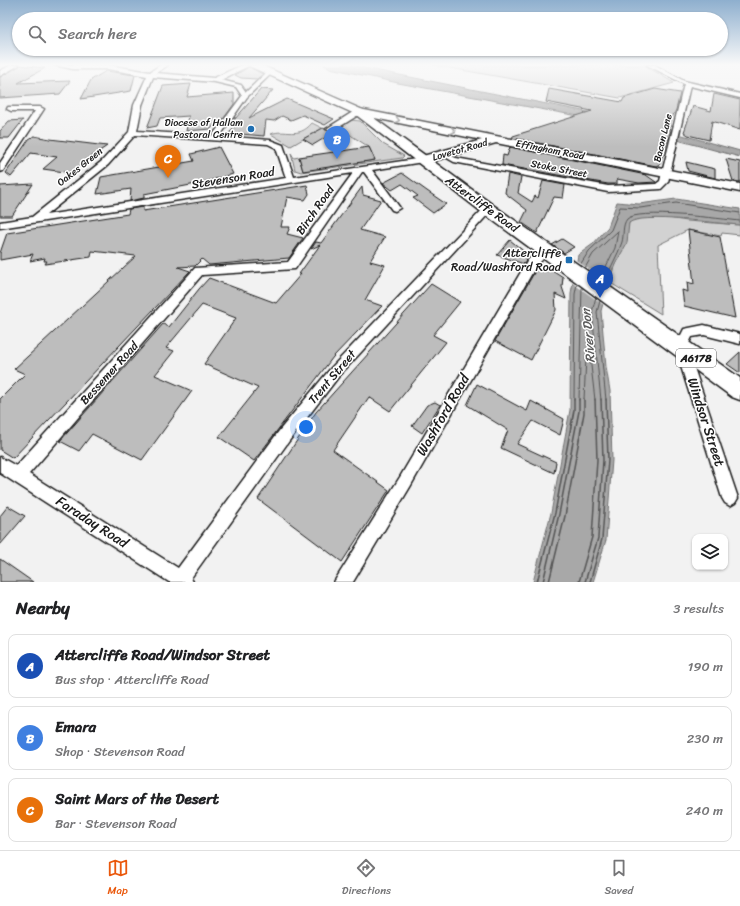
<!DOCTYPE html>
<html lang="en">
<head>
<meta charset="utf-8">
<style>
	:root { --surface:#fff; --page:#f6f6f6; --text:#202124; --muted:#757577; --line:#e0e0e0; --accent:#ea580c }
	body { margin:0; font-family:Sriracha,sans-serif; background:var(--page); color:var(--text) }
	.controls { position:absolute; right:12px; bottom:12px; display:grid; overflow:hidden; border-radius:8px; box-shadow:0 1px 3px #0004 }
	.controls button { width:36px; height:36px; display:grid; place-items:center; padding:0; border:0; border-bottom:1px solid var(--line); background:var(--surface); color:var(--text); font:20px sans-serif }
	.you { position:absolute; left:306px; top:427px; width:14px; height:14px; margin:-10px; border:3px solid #fff; border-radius:50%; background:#1a73e8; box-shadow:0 0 0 6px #1a73e833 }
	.badge { display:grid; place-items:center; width:26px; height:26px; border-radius:50%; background:var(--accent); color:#fff; font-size:13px; font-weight:700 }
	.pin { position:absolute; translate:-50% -33px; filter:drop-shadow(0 1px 2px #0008) }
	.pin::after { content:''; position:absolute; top:21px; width:14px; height:12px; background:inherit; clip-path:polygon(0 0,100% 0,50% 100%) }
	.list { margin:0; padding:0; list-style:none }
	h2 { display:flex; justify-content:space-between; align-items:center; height:52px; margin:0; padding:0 16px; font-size:17px }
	h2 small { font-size:13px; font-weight:400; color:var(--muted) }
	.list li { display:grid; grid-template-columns:26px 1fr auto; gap:12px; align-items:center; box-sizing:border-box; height:64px; margin:0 8px 8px; padding:0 8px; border:1px solid var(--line); border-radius:8px }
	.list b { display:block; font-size:15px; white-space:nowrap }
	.list p { margin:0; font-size:13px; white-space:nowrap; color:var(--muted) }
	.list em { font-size:13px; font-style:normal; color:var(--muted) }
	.icon { flex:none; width:22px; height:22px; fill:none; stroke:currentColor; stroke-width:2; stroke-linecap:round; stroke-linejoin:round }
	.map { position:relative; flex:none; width:740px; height:582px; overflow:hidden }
	.search { position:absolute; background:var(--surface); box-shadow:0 1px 3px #0004; left:12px; right:12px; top:12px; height:44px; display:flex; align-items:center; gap:10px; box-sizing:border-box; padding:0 14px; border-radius:22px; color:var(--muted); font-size:15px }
	.sheet { height:268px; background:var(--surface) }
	nav { display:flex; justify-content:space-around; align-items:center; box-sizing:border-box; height:56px; border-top:1px solid var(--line); background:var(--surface); font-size:11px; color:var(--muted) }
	nav a { display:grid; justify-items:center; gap:2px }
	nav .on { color:var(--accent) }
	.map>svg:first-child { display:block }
	.green { fill:#d2d2d2; stroke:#777 }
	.water { fill:#a8a8a8; stroke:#707070 }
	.pier { fill:#f2f2f2 }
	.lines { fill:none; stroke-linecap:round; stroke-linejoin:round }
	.shore-far1 { stroke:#545454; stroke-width:1 }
	.shore { stroke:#545454; stroke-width:1.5 }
	.building { fill:#bdbdbd; stroke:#1c1c1c }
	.street-casing { stroke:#1c1c1c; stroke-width:3 }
	.secondary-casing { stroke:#1c1c1c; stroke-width:3 }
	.primary-casing { stroke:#1c1c1c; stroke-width:3 }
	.street { fill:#fff; fill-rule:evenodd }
	.secondary { fill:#fff; fill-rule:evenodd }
	.primary { fill:#fff; fill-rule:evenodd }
	.oneway { stroke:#999 }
	.poi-dot { fill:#1f6fb2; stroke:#fff; stroke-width:1.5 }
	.labels { text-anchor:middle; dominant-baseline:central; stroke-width:3; stroke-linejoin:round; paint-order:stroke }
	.far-poi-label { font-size:10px; fill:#1c1c1c; stroke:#fff; text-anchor:end }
	.far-street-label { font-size:10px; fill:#1c1c1c; stroke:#fff }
	.shield { fill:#fff; stroke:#606060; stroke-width:1 }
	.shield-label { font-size:11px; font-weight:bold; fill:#1c1c1c }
	.street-label { font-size:12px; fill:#1c1c1c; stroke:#fff }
	.poi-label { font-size:12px; fill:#1c1c1c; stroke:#fff; text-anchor:end }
	.water-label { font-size:13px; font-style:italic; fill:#5b5b5b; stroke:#fff }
	.near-street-label { font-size:14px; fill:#1c1c1c; stroke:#fff }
</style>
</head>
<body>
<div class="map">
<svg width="740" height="582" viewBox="0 0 740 582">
	<rect width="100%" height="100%" fill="#f2f2f2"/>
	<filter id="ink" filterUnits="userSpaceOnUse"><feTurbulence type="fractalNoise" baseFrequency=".025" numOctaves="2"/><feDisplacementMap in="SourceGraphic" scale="8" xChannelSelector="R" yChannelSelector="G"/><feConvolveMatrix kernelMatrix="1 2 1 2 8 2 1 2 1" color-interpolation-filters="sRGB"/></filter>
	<g filter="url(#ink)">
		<!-- green -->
		<path class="green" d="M433,65H644L674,83L620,98Z
			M351,120L360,121L383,144L404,156L402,158L301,172L295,170L291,153L294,158L299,157L303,171L375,160L369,147L338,127Z
			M312,123L322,128L291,146L271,134C285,128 298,140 312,123Z
			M661,217L687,221L740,225V235L722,233L721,236L688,230L658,245L661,314L609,282L629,223L633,219Z"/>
		<!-- water -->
		<path class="water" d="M324,65H349L628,120L740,151V157L611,122L398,83L330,68Z
			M676,199L740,209V225C720,224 641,212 629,223L627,243L612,270L601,311L606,367L610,391L612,460L606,540L593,582H533L551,513L570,410L571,293L578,255L593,244L608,227L617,202L639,204Z"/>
		<!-- pier -->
		<path class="pier" d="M576,260L610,284L605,306L571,282Z"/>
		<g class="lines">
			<!-- shore-far1 -->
			<path class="shore-far1" d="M580,265L589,251L611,230L620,207L640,208L676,203L740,213
				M585,268L593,254L618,231L615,248L600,279
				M605,282C609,268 618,256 622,242C624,235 622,225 627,219C637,208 723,219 740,221
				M596,297L592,312L601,400
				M600,301L597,312L606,400
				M574,400L575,294L577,284
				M579,400L582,287
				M584,400L586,357L588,355L590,357L595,400"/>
			<!-- shore -->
			<path class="shore" d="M537,582L555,513L574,410V399
				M543,582L559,514L579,411V399
				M549,582L565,516L584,413V399
				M579,582L592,537L597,460L595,399
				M585,582L598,538L603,460L601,399
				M590,582L602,539L608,460L606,399"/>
		</g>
		<!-- building -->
		<path class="building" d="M20,65L45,68L18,83L70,81L60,94L0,98V77Z
			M249,67L263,74L257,79L241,78L235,75Z
			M106,71L135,75L131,91L81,99L91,80Z
			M191,84L187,97L234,93V104L222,121L218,120L211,129L186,131L189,116L160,118L157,126L147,128L163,86Z
			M261,89L273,90L249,118L287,99L334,119L325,125L303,115L291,120L282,116L274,121L266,120L264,136L229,133L239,123L232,122L235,117V119Z
			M549,89L622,102L624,98L655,89L680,93L676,110L669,123L671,130L660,164L656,166L512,138L513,136L592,111L546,102Z
			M714,94L740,100V130L712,121L709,140L688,135L684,132L693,106L711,111Z
			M23,120L9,138H0V131L9,121Z
			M323,128L333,133L313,145L303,139Z
			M34,136L50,139L107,146L85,161L72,173L43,169L57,157L31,153L11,177L6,173L29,139Z
			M219,147L233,174L201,183L144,194V198L130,201L131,189L97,194L101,177L194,161L191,154Z
			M369,147L375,160L303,171L299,157Z
			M510,147L646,175L656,182L639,183L617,179V184H608L502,165L503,155L507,156Z
			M726,159L740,162V182L733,181Z
			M686,162L715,169V178L688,171Z
			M402,173L427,191L446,204L433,213L413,198L418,196L402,184L392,190L383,183Z
			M508,174L521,177L518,193L532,202L535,196L538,198L543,181L565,185L563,198L554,197L537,233L521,222L527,210L505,193Z
			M33,184L12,216H0V186Z
			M307,185L309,194L305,200L287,197L281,227H290L287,234L303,238L289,258L209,265L202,259L195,266L178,267L190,271L13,458L0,450V399L25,374L14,369L136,256L92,251L91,257L45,264L47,261H44L45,258L30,261L33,254L0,260V253L7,233L128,214L129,209L143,207V211Z
			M362,187L363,195L381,200L360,230L385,237L370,261L385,265L365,300L382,306L333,357L254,461L219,437L258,388L204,364L236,318L202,305L166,348L174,351L155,375L192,391L142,460L92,434L79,451L60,441L163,324L169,327L199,289L209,278L276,303L301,274H299L320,245L311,249L316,242L321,243Z
			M688,230L720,237L735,318L684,306L682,290L688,292L687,282L694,284Z
			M562,239L574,247L564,253L552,245Z
			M510,240L526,253L528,258L524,264L497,255Z
			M538,266H546L563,277L562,287L566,299L555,294L556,310L531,360L495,341Z
			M431,284L460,302L433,335L446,342L390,411L369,397L333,450L389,490L342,562L258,499L316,412Z
			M740,352V373L727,364Z
			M477,384L527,411L531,401L564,419L560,435L533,421L517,444L556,462L554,473L501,448L508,430L467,405Z
			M435,402L440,405L422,433L412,426L427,405Z
			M8,506L25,516L0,545V516Z
			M0,559L33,582H0Z"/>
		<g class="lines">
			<defs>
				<path id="street" d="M11,65H19L0,76V71Z
					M54,65H108L150,72L160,65H168L156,73L214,78L242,65H250L221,80L241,85L246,92L267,72H271V74L247,97L220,136L270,140L283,145L294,177L423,158L427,160L423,162L372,170L400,208L395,211L392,210L364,172H362L295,269L202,275L29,474L178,568L279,431L331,368L485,207H491L493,209L339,376L289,441L191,578L193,582H169L0,473V457L16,466L195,268L288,262L353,173L0,228V222L32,217L102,161L129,132L134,105L147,76L108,69H73ZM153,77L215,82L236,87L242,96L212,136L137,131L142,105ZM135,135L268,144L276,148L286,178L46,215L108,165Z
					M647,65H655L684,81L740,94V98L690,86L668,182L661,189L608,192L454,162L440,154L444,152L456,158L608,186L656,184L660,181L684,84Z
					M8,107H40L44,109L3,171L0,172V163L35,111H11L7,109Z
					M356,110L363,112L333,131L326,129Z
					M545,246L550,250L549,253L536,266L410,487L353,582H334L400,477L528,260L541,247Z
					M704,325L740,334V344L704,335L692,337L687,347L738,498L735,503L730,506L725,503L722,498L675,347L684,329Z"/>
				<path id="secondary" d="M359,109L740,184V192L496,143L423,164L419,163L417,160L419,157L482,140L355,114L354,112Z"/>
				<path id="primary" d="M247,65H261L363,110L493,205L740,378V400L732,397L483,213L355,114Z"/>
			</defs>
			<!-- street casing -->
			<use href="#street" class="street-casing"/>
			<!-- secondary casing -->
			<use href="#secondary" class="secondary-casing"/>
			<!-- primary casing -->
			<use href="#primary" class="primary-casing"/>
			<!-- street -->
			<use href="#street" class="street"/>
			<!-- secondary -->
			<use href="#secondary" class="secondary"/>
			<!-- primary -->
			<use href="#primary" class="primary"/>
		</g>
		<!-- one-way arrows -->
		<defs><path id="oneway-chevron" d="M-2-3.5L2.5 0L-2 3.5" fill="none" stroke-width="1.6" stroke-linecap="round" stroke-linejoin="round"/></defs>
		<g class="oneway">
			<use href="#oneway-chevron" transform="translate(397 120) rotate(11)"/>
			<use href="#oneway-chevron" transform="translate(453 131) rotate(11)"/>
		</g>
	</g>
	<!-- sky -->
	<linearGradient id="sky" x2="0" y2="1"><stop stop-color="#8eafce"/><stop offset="0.44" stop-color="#f9f9f9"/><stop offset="1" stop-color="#f9f9f9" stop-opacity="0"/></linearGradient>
	<rect width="740" height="147" fill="url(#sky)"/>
	<!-- markers -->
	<g class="poi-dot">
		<circle cx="251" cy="129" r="4"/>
		<rect x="565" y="256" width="8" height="8" rx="2"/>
	</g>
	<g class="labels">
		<!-- far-poi labels -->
		<g class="far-poi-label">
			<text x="243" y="123">Diocese of Hallam<tspan x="243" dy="12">Pastoral Centre</tspan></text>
		</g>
		<!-- far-street labels -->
		<g class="far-street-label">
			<text transform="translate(663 138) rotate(-76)">Bacon Lane</text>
			<text transform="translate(460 150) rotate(-16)">Lovetot Road</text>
			<text transform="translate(550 150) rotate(11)">Effingham Road</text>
			<text transform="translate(80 167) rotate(-39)">Oakes Green</text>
			<text transform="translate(559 169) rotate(11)">Stoke Street</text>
		</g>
		<!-- shield labels -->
		<rect class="shield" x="676" y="349" width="40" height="18" rx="3"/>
		<g class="shield-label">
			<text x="696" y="358">A6178</text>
		</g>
		<!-- street labels -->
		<g class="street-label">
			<text transform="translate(233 178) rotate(-9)">Stevenson Road</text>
			<text transform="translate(482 204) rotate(36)">Attercliffe Road</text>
			<text transform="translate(315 210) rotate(-55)">Birch Road</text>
			<text transform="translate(109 373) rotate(-48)">Bessemer Road</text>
			<text transform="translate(332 377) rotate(-50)">Trent Street</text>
		</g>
		<!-- poi labels -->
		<g class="poi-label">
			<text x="561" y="253">Attercliffe<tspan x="561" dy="14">Road/Washford Road</tspan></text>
		</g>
		<!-- water labels -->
		<g class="water-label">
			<text transform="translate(588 336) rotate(-95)">River Don</text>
		</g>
		<!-- near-street labels -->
		<g class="near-street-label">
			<text transform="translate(443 415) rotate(-60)">Washford Road</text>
			<text transform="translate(706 422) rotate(72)">Windsor Street</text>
			<text transform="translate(92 522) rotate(33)">Faraday Road</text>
		</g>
	</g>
</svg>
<div class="controls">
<button><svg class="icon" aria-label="layers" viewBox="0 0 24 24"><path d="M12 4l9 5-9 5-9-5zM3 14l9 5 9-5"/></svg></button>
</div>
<div class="you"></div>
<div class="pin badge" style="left:600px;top:298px;background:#1a4fb4">A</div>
<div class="pin badge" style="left:337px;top:159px;background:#3f7fe0">B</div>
<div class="pin badge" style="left:168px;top:178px;background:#e8710a">C</div>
<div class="search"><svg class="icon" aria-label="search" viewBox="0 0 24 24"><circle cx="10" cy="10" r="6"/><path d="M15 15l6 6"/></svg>Search here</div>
</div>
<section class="sheet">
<h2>Nearby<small>3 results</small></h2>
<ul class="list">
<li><span class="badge" style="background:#1a4fb4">A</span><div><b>Attercliffe Road/Windsor Street</b><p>Bus stop · Attercliffe Road</p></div><em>190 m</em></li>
<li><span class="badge" style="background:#3f7fe0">B</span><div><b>Emara</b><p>Shop · Stevenson Road</p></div><em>230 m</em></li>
<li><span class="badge" style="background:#e8710a">C</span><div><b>Saint Mars of the Desert</b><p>Bar · Stevenson Road</p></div><em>240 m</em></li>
</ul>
</section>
<nav>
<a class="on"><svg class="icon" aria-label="map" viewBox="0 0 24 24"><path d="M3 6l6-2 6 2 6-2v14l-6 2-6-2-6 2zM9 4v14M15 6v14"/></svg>Map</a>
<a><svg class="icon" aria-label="directions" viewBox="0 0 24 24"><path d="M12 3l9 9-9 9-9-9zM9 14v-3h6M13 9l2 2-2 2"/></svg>Directions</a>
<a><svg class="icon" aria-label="saved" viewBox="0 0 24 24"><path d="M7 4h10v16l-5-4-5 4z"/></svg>Saved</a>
</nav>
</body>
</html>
